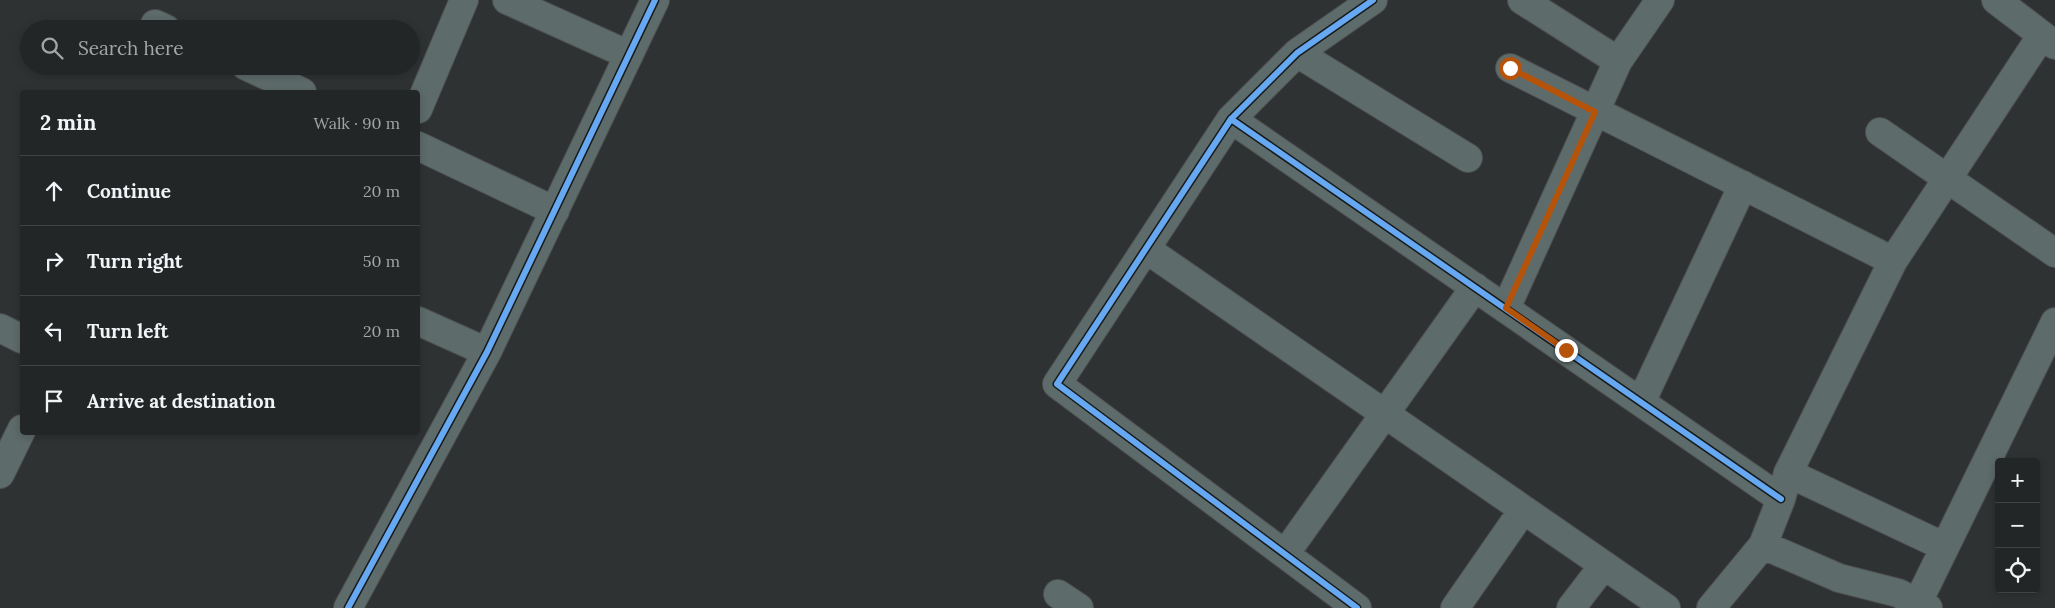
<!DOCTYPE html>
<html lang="en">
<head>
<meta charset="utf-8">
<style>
	:root { --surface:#232626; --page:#2b2e2e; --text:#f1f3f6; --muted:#a3a5a7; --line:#404343 }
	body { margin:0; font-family:Lora,serif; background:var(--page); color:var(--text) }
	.controls { position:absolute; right:15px; bottom:15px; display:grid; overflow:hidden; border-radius:5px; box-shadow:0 2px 8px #0003 }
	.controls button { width:45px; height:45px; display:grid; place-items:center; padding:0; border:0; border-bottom:1px solid var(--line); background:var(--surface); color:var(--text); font:25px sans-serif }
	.stop { position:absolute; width:15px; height:15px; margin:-11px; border:4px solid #b45309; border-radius:50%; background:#fff }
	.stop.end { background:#b45309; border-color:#fff; box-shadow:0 1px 5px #0008 }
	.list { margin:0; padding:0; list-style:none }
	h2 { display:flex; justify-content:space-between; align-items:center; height:65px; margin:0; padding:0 20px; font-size:21px }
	h2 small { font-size:16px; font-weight:400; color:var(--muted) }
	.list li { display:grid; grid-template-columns:32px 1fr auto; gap:15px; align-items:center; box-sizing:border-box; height:70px; padding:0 20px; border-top:1px solid var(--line) }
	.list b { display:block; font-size:19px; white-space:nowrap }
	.list em { font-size:16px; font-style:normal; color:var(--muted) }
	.icon { flex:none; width:28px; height:28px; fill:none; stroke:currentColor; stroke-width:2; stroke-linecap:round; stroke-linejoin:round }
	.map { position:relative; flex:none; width:2055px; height:608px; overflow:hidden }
	.search { position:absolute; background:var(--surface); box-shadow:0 2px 8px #0003; left:20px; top:20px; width:400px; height:55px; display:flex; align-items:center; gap:12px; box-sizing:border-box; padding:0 18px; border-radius:28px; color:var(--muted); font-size:19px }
	.panel { position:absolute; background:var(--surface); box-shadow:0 2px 8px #0003; left:20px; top:90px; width:400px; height:345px; border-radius:5px }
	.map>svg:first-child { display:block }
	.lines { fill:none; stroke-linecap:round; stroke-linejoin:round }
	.street-casing { stroke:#4e5050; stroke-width:30 }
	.street { stroke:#5e6b6b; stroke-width:28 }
	.cycleway-casing { stroke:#171a1b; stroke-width:9 }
	.cycleway { stroke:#66a8f1; stroke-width:6 }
	.route { stroke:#b45309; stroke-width:6 }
</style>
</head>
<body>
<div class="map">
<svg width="2055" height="608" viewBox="0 0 2055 608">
	<rect width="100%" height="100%" fill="#2f3233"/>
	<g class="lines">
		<defs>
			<path id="street" d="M507,0L629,55
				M1522,0L1618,61
				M1996,0L2055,45
				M155,24L166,29
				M1297,53L1468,158
				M246,66L302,92
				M1510,68L1893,261
				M418,109L464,0
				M1231,119L1781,499
				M1880,132L2055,253
				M418,146L555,211
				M1146,249L1666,608
				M1506,308L1618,61L1660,0
				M418,321L487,352
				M0,328L22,339
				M1641,402L1743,185
				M1788,473L1945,547
				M0,474L22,429
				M1763,545L1839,578L1898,593L1928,608
				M1285,554L1475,287
				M1058,594L1079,608
				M1918,602L2055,322
				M348,608L487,352L655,0
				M1357,608L1057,384L1231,119L1297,53L1373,0
				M1455,608L1523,510
				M1571,608L1604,565
				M1711,608L1763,545L1781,499L1788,473L1893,261L2042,35"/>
		</defs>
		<!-- street casing -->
		<use href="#street" class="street-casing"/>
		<!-- street -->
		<use href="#street" class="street"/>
		<defs>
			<path id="cycleway" d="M1231,119L1781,499
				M348,608L487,352L655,0
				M1357,608L1057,384L1231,119L1297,53L1373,0"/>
		</defs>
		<!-- cycleway casing -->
		<use href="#cycleway" class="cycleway-casing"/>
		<!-- cycleway -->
		<use href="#cycleway" class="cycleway"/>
	</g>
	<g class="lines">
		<!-- route -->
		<path class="route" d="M1510,68L1595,112L1506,308L1566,350"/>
	</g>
</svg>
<div class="controls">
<button>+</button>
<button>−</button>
<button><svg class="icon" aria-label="locate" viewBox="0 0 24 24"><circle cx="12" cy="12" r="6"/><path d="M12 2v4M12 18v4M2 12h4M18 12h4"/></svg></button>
</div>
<div class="stop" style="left:1510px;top:68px"></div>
<div class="stop end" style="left:1566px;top:350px"></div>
<div class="search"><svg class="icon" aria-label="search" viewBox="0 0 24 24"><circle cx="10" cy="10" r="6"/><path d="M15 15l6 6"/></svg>Search here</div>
<section class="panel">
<h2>2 min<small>Walk · 90 m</small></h2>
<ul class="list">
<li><svg class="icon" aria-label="ahead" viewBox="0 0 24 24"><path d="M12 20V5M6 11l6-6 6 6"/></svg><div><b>Continue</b></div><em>20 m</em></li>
<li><svg class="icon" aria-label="right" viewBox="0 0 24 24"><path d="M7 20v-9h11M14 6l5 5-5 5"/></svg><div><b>Turn right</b></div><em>50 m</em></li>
<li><svg class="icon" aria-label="left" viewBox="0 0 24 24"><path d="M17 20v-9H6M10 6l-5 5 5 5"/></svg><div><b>Turn left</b></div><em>20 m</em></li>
<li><svg class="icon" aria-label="arrive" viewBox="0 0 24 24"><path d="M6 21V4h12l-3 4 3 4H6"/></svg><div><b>Arrive at destination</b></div></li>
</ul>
</section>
</div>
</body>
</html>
